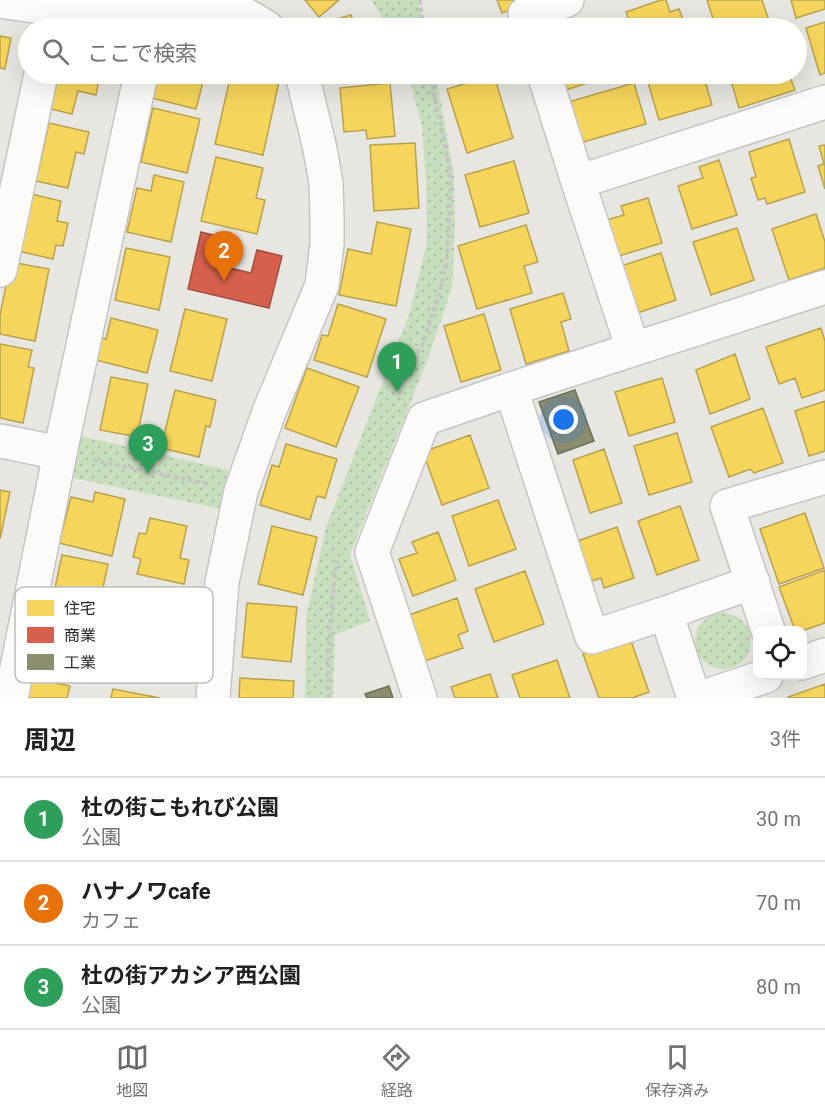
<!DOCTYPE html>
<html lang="ja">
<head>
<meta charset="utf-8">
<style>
	:root { --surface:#fff; --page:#f6f6f6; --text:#202124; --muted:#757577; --line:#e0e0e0; --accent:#6c6c6a }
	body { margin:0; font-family:Roboto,"Noto Sans JP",sans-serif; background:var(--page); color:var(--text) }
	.controls { position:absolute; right:18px; bottom:18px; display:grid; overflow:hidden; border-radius:12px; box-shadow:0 6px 24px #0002 }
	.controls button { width:54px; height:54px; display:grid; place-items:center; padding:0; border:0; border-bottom:2px solid var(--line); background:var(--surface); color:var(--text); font:30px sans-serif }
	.you { position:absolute; left:564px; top:420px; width:21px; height:21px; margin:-15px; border:4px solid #fff; border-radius:50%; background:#1a73e8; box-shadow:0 0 0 9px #1a73e833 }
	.badge { display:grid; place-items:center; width:39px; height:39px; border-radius:50%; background:var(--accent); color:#fff; font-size:20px; font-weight:700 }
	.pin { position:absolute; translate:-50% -50px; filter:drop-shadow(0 2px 3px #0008) }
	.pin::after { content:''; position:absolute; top:32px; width:21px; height:18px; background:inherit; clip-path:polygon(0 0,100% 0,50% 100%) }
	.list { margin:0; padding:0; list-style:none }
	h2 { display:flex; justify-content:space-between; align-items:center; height:78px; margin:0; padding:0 24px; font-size:26px }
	h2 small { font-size:20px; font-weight:400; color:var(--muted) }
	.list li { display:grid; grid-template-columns:39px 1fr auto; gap:18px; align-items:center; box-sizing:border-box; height:84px; padding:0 24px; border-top:2px solid var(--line) }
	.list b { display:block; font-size:22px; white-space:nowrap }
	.list p { margin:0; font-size:20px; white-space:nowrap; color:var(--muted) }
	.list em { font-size:20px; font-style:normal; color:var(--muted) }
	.icon { flex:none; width:33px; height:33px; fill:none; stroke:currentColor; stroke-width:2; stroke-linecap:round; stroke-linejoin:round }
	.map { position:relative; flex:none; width:825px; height:698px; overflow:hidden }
	.search { position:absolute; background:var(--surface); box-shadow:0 6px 24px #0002; left:18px; right:18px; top:18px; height:66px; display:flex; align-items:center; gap:15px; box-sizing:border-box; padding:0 21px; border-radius:33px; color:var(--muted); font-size:22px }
	.sheet { height:330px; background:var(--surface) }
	nav { display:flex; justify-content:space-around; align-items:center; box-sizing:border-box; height:84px; border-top:2px solid var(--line); background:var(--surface); font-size:16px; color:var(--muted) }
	nav a { display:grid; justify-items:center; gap:3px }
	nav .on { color:var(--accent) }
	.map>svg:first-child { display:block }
	.green { fill:url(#green-dots) }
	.homes { fill:#f6d55c; stroke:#b9a24d; stroke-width:1.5 }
	.shops { fill:#d6604d; stroke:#a25042; stroke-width:1.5 }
	.industry { fill:#8c8c6e; stroke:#6f6f5a; stroke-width:1.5 }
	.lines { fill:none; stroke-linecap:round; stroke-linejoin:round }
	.minor-casing { stroke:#c6c5c5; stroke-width:36 }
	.path { stroke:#c5c5c4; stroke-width:4; stroke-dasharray:4.5 3; stroke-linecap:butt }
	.minor { stroke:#fcfbfa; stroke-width:33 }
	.key { fill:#fff; stroke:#bfbfbf; stroke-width:1.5 }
	.key-label { font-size:16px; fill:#2a2a2a }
</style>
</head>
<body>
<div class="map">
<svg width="825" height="698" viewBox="0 0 825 698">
	<defs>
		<pattern id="green-dots" width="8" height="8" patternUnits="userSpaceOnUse" patternTransform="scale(1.5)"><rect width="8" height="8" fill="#c8dfbe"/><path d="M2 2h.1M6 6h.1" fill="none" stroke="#acc0a3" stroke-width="1.8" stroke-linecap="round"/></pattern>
	</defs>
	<rect width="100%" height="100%" fill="#e8e6e1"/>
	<!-- green -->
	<path class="green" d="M371,0H423L418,2L424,28H389Z
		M408,74H435L437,80L454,176L455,228L452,288L427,361L350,554L370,621L335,635L333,698H305L306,617L326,527L410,312L427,242L426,183L422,126Z
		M76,435L228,470L222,509L68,477Z
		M695 641a28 28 0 1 1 56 0a28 28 0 1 1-56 0Z"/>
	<!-- homes -->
	<path class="homes" d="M305,0H339L319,17Z
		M497,0H537L502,13Z
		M661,0H666L670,12L679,9L686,28H631L626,12Z
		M707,0H762L771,27L767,28H716Z
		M791,0H825V9L796,18Z
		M351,15L355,28H318L317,25Z
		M592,21L594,28H571Z
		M825,22V73L820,75L806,28Z
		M0,36L11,38L5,69L0,68Z
		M59,74H100L96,95L78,91L72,114L51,109Z
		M158,74H205L196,109L152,98Z
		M231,74H266L280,77L263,155L215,144Z
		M556,74H594L596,80L563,91Z
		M667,74H703L712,105L659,120L647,79Z
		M729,74H789L795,90L739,108Z
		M494,75L513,138L467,153L447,89Z
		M390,83L395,136L367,139L366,130L344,132L340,88Z
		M634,83L646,124L576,144L565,103Z
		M153,108L200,119L187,173L141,162Z
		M49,123L89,132L84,154L76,152L68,188L36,181Z
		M789,139L805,192L767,204L765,198L758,200L751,178L756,177L749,152Z
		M415,143L419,208L374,211L370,145Z
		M825,145V189L818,166L824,164L819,146Z
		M216,157L263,168L256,198L265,200L257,234L201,221Z
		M719,160L737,215L692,229L678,186L703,178L699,167Z
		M514,161L529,213L480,227L465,175Z
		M154,175L184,182L171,242L127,232L137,188L151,191Z
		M31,194L61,201L57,221L68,223L63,246L56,245L53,259L18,251Z
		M648,198L662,243L615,257L603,221L624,215L621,206Z
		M816,214L825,242V268L789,280L772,229Z
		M377,222L411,229L396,306L339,295L348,249L371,254Z
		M526,225L538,262L524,266L532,293L477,309L458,246Z
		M737,228L754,280L711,295L693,242Z
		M126,248L170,257L159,310L115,300Z
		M661,253L676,300L631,315L615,268Z
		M11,262L49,269L35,341L0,334V315Z
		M563,293L571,319L561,322L569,351L526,364L510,309Z
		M338,304L386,319L367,377L314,360L322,335L328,336Z
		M185,309L227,319L212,381L170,371Z
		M484,314L501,370L461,382L444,326Z
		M111,318L158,330L147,373L96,360L101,338L106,339Z
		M821,328L825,341V390L802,398L795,378L779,384L766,347Z
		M0,344L32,350L28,367L34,368L23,423L0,418Z
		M735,354L750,399L710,414L696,370Z
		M307,368L359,387L336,447L285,428Z
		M111,377L148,384L137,437L100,430Z
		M662,378L675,422L629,436L615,392Z
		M175,390L216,400L210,427L206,426L199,457L161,448Z
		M825,401V451L809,456L795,411Z
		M763,408L783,463L754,473L750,469L729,477L711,427Z
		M677,433L692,482L649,495L634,446Z
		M470,435L489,488L442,505L423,452Z
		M286,444L337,459L325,498L317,496L310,520L260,505L272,465L279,467Z
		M604,449L622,503L590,513L573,460Z
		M0,490L10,492L0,539Z
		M95,492L125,499L112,556L59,543L71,497L93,502Z
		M498,500L516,549L469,566L452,516Z
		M680,506L699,560L657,575L638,521Z
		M805,513L824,568L779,584L760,529Z
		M150,518L187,526L180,558L189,560L184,584L137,574L141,559L133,557L139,533L146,534Z
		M272,526L317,537L303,595L258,584Z
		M617,527L634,578L604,588L601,578L582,584L569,544Z
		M438,532L456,580L413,596L399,559L417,553L412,542Z
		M62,555L108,564L98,611L52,602Z
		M825,570V623L802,631L795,630L779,587Z
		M525,571L544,624L494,642L475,589Z
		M457,598L468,631L458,635L463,648L422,662L406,616Z
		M247,603L297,607L291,662L242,657Z
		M630,638L649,692L632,698H599L583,654Z
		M557,660L570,698H520L512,675Z
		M490,674L498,698H455L451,687Z
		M26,677L70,686L67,698H22Z
		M240,678L294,681L293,698H239Z
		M825,684V698H789L788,697Z
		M113,689L160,698H111Z"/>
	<!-- shops -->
	<path class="shops" d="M201,232L229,239L222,266L251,273L257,250L282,256L269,308L188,289Z"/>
	<!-- industry -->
	<path class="industry" d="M575,390L594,441L558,454L539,402Z
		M389,686L393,698H367L365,694Z"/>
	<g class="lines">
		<defs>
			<path id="minor" d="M0,1L55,9L212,5L233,8L256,21L267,28
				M530,28L525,14L567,0
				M544,74L578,182L633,349
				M578,182L825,102
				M0,270L41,74
				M511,389L592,637L666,613L753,582
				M0,441L60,453L141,74
				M666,613L694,698
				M768,630L727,506L825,477
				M802,663L825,655
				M11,698L60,453
				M213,698L222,582L241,491L269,412L322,285L327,244V217L326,183L320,149L302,74
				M420,698L372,552L424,419L511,389L825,287
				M701,698L766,676"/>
		</defs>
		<!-- minor casing -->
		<use href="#minor" class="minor-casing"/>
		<!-- path -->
		<path class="path" d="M420,0L423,28
			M399,394L408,371L422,345L439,295L446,264L449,233L450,171L430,74
			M93,460L209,484
			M329,698C328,650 330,609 337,561"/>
		<!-- minor -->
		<use href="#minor" class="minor"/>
	</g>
	<!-- legend -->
	<rect x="15" y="587" width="198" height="96" rx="9" class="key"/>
	<rect x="27" y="600" width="27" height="16" fill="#f6d55c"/>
	<rect x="27" y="627" width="27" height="16" fill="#d6604d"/>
	<rect x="27" y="654" width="27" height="16" fill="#8c8c6e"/>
	<g class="key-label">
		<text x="64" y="614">住宅</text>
		<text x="64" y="641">商業</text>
		<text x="64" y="668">工業</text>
	</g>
</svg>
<div class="controls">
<button><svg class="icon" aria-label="locate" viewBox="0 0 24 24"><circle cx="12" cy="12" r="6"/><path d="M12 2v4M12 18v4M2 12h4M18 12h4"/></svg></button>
</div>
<div class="you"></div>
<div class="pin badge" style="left:397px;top:392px;background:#2e9e5b">1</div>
<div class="pin badge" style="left:224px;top:281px;background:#e8710a">2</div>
<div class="pin badge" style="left:148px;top:474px;background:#2e9e5b">3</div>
<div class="search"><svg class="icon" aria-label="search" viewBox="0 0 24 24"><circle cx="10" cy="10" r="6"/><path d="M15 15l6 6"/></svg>ここで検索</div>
</div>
<section class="sheet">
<h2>周辺<small>3件</small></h2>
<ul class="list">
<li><span class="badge" style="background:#2e9e5b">1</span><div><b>杜の街こもれび公園</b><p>公園</p></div><em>30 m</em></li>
<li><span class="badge" style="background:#e8710a">2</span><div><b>ハナノワcafe</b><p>カフェ</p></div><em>70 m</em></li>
<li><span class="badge" style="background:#2e9e5b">3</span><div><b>杜の街アカシア西公園</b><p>公園</p></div><em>80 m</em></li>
</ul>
</section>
<nav>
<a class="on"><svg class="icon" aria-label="map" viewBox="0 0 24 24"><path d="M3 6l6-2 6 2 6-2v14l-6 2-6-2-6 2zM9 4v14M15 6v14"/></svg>地図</a>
<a><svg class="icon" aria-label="directions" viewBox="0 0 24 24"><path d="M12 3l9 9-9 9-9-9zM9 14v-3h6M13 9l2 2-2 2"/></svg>経路</a>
<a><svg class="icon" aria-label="saved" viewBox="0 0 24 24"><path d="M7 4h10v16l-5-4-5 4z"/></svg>保存済み</a>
</nav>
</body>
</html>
